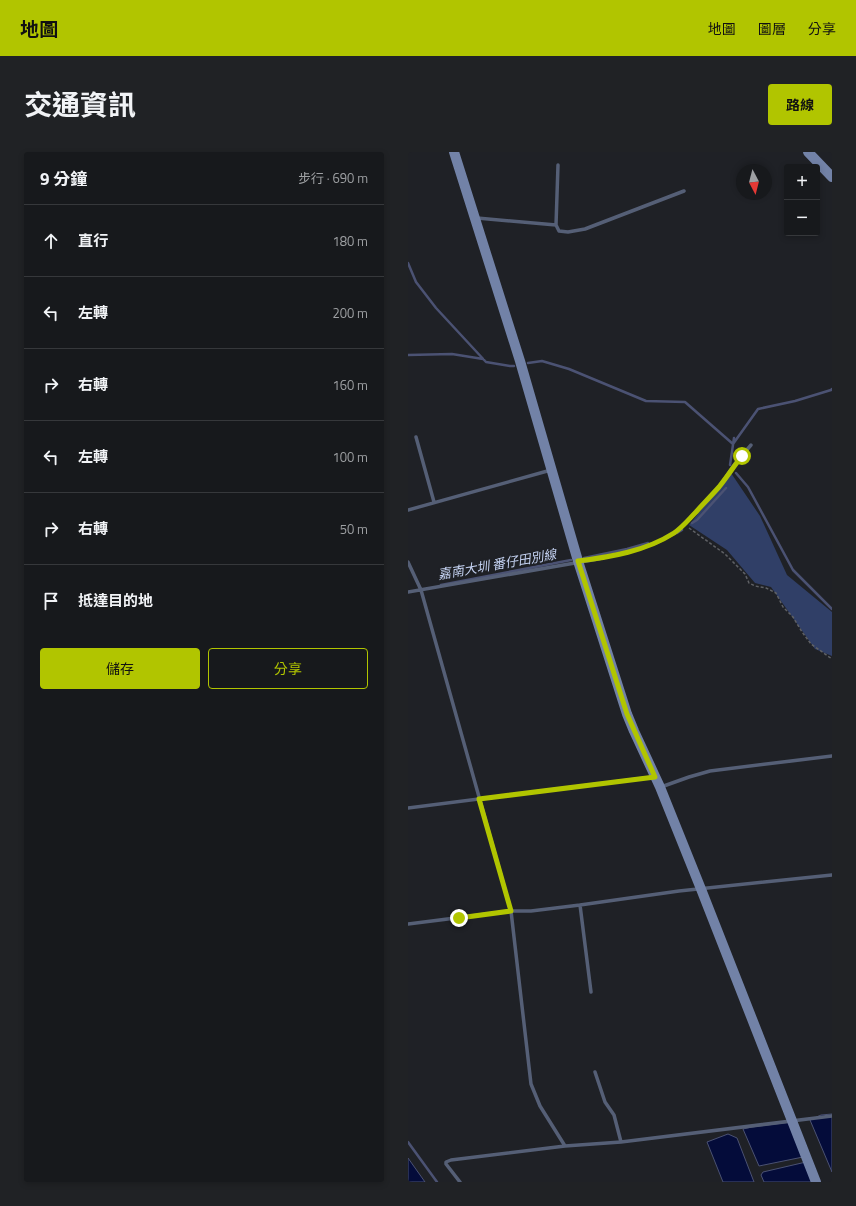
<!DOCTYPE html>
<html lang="zh-TW">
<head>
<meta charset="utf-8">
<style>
	:root { --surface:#17191c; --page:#202225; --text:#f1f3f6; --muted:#9ea0a3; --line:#36383b; --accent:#b1c500 }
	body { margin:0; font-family:"Titillium Web","Noto Sans TC",sans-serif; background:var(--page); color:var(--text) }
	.controls { position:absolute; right:12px; top:12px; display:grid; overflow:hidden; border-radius:4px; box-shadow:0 2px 6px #0003 }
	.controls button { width:36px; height:36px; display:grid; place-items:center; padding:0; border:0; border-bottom:1px solid var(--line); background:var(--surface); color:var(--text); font:20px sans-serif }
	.compass { position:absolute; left:328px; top:12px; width:36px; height:36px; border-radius:50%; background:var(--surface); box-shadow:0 2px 6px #0003; rotate:173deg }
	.stop { position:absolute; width:12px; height:12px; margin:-9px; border:3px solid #b1c500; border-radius:50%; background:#fff }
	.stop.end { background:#b1c500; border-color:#fff; box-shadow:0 1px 4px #0008 }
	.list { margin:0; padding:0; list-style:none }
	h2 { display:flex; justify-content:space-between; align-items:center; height:52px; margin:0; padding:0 16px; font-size:17px }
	h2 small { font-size:13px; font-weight:400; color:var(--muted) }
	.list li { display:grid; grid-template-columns:26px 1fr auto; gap:12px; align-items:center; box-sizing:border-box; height:72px; padding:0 16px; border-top:1px solid var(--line) }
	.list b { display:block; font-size:15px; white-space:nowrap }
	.list em { font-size:13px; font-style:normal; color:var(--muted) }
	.actions { display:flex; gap:8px; padding:12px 16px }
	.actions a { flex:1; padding:9px 0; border:1px solid var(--accent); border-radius:4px; text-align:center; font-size:14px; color:var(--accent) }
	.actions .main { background:var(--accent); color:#111 }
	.icon { flex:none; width:22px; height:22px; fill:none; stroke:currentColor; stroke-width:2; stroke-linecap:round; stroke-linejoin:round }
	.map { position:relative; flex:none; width:424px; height:1030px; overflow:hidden; border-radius:4px }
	header { display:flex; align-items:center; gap:24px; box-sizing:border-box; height:56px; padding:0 20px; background:var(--accent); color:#111 }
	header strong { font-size:19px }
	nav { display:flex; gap:22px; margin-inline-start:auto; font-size:14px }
	.intro { display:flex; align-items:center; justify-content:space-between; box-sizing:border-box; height:96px; padding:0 24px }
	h1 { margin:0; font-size:28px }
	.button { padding:10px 18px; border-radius:4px; background:var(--accent); color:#111; font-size:14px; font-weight:700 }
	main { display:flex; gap:24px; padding:0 24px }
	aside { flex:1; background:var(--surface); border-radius:4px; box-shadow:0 2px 6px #0003 }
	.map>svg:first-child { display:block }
	.green { fill:#303f67 }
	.water { fill:#040c3a; stroke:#4b5273 }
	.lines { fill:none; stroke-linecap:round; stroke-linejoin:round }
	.stream { stroke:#4b5273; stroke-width:2.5 }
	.path { stroke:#5f6165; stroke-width:1.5; stroke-dasharray:3 2; stroke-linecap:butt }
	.lane { stroke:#555f76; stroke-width:3.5 }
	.secondary { stroke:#7282a7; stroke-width:10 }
	.route { stroke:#b1c500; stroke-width:5 }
	.labels { text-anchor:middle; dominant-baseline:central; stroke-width:4; stroke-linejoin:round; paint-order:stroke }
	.water-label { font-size:13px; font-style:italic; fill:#c5d3f3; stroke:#1f2126 }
</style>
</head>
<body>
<header>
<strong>地圖</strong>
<nav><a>地圖</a><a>圖層</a><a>分享</a></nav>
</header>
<div class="intro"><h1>交通資訊</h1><a class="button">路線</a></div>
<main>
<aside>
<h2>9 分鐘<small>步行 · 690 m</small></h2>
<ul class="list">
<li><svg class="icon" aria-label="ahead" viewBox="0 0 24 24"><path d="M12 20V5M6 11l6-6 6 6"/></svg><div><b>直行</b></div><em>180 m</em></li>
<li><svg class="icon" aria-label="left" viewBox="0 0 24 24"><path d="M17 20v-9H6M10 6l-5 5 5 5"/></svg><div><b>左轉</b></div><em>200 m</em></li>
<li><svg class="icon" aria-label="right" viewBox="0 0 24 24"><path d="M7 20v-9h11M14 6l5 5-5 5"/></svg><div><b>右轉</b></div><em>160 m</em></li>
<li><svg class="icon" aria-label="left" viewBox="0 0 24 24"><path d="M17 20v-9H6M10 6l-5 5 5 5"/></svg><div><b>左轉</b></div><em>100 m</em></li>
<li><svg class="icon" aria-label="right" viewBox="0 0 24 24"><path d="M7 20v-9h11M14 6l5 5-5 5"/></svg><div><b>右轉</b></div><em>50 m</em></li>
<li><svg class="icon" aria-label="arrive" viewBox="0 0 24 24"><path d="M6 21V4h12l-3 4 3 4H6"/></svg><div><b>抵達目的地</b></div></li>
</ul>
<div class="actions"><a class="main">儲存</a><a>分享</a></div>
</aside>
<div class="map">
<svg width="424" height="1030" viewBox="0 0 424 1030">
	<rect width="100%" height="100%" fill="#1f2126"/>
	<!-- green -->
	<path class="green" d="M323,321L352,364L379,423L424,460V504L407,497L363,435L347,431L319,398L281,373Z"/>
	<!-- water -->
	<path class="water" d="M424,962V1020L402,968L413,963Z
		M383,970L395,1005L351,1014L335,977L344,975Z
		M320,982L329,986L346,1030H315L299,990Z
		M0,1006L17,1030H0Z
		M398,1010L407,1030H356L353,1023L355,1020Z"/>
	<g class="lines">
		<!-- stream -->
		<path class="stream" d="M0,111L8,130L28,156L78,210L102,214H106
			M0,203L44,202L75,207
			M120,211L134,209L161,217L238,249L277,250L325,292
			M325,292L350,257L387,249L423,238L424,237
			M322,313L326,286
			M328,321L340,335L385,418L424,457
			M284,371L289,368L318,336
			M269,381L274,378
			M176,406L219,397L240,391
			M33,433L163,408
			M0,990L29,1030"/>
		<!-- path -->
		<path class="path" d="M281,376L317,402L337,422L341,431L347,434L358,436L368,441L375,455L385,465L394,480L403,492L424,507"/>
		<!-- lane -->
		<path class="lane" d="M69,66L148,73L150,13
			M148,73L151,79L160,80L177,77L276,39
			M8,285L26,350
			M0,358L143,318
			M0,410L13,438L103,759L123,932L132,954L157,994
			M0,440L190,407L226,398L248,391L267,381L276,373L312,334L326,313L343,293
			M253,635L281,625L302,619L424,604
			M0,656L245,625
			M172,753L183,840
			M0,772L103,759H123L172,753L271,739L424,723
			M187,920L197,950L206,963L213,990
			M52,1030L38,1012V1010L43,1008L157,994L213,990L424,964"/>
		<!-- secondary -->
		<path class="secondary" d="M46,0L112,209L170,409L219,562L226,579L252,635L293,737L408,1030
			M400,0L424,25"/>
	</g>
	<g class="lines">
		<!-- route -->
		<path class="route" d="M51,766L103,759L71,647L247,625L219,562L170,409C203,405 238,399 266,381C275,375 281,367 288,360C295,352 303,344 311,335C319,325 326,314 334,304"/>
	</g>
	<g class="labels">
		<!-- water labels -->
		<g class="water-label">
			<text transform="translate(89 412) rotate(-10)">嘉南大圳 番仔田別線</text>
		</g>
	</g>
</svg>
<div class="controls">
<button>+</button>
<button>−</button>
</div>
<svg class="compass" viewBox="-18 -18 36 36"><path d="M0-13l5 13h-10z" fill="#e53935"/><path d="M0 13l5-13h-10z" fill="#9ea0a3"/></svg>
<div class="stop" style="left:334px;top:304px"></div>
<div class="stop end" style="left:51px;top:766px"></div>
</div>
</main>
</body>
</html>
